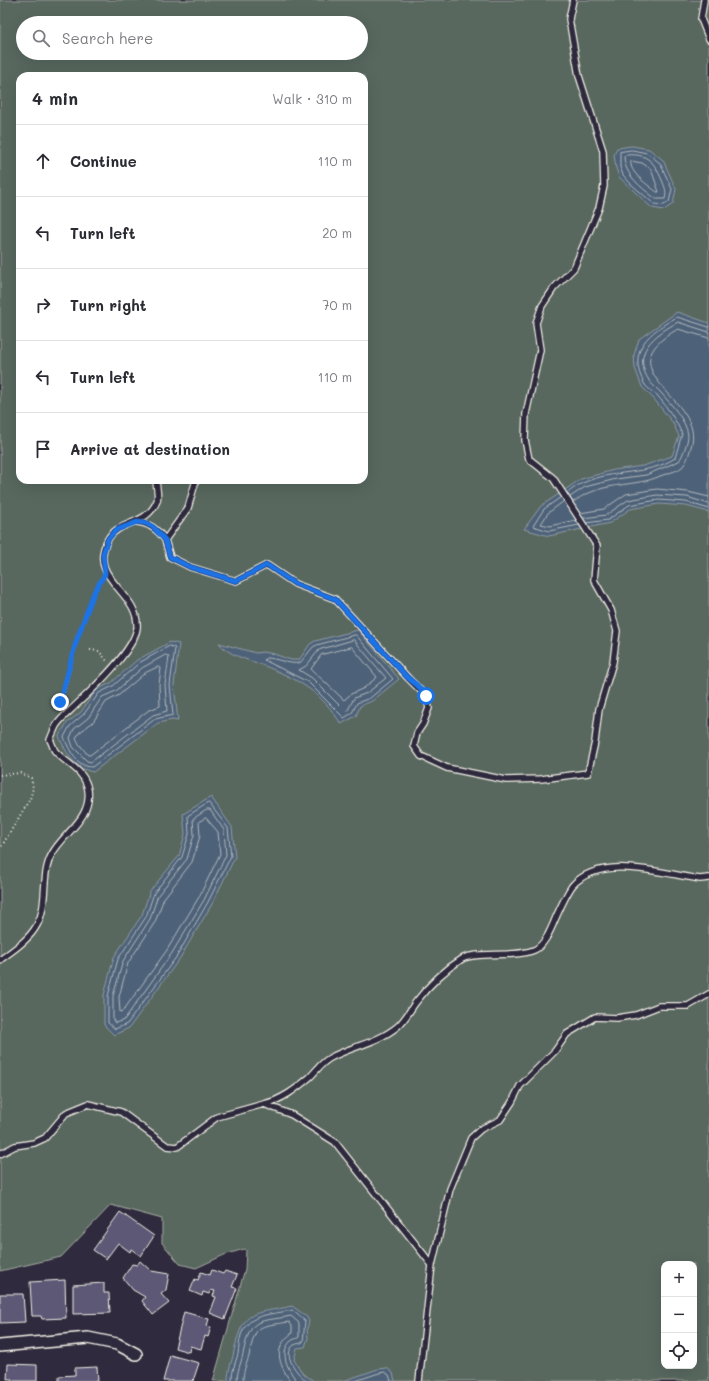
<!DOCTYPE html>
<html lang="en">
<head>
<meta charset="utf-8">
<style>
	:root { --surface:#fff; --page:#f7f7f7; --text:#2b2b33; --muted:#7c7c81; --line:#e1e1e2 }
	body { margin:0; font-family:Mali,sans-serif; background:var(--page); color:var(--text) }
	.controls { position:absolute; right:12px; bottom:12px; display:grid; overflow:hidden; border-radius:8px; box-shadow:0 4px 16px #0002 }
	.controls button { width:36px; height:36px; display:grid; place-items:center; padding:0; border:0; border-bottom:1px solid var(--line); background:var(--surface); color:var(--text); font:20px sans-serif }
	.stop { position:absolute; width:12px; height:12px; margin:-9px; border:3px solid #1a73e8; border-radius:50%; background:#fff }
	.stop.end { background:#1a73e8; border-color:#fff; box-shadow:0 1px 4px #0008 }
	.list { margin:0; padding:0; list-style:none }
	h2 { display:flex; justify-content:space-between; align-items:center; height:52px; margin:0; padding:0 16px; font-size:17px }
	h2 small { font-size:13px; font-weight:400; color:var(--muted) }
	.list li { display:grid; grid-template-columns:26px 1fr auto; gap:12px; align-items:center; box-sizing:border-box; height:72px; padding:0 16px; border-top:1px solid var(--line) }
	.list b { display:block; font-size:15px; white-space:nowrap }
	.list em { font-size:13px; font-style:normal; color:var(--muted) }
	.icon { flex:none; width:22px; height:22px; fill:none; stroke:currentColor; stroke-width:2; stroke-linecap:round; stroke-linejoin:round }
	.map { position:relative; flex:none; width:709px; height:1381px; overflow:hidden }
	.search { position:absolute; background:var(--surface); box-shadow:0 4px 16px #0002; left:16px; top:16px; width:352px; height:44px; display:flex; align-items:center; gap:10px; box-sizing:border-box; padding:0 14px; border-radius:22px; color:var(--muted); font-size:15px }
	.panel { position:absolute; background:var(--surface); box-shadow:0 4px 16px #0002; left:16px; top:72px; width:352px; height:412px; border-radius:12px }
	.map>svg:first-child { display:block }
	.green { fill:#59685e; stroke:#a6aca3; fill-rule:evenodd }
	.water { fill:#4e6279; stroke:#909ba5 }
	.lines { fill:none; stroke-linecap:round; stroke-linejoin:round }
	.shore { stroke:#b2b8bc; stroke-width:1 }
	.building { fill:#5c5976; stroke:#f4f1e8 }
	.service-casing { stroke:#f4f1e8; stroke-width:8 }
	.minor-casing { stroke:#f4f1e8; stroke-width:14 }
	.path { stroke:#f4f1e8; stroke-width:2; stroke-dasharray:1 3; stroke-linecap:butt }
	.service { stroke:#2f2a3d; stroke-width:5.5 }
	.minor { stroke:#2f2a3d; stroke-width:11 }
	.route { stroke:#1a73e8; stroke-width:5 }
</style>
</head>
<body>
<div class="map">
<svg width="709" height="1381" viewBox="0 0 709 1381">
	<rect width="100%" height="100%" fill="#2f2a3d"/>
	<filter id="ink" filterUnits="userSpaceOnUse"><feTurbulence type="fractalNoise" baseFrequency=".025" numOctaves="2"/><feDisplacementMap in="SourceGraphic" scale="8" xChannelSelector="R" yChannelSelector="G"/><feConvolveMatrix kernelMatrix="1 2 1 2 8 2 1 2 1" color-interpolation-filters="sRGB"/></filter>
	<g filter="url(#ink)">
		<!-- green -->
		<path class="green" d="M0,0H709V1381H213L245,1269L246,1250L244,1249L224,1255L196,1268L180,1264L162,1243V1219L111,1205L61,1257L0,1271ZM23,23H361V53H23ZM20,76H364V480H20ZM664,1264H694V1366H664Z"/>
		<!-- water -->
		<path class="water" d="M632,146L649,149L663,160L676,189L673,204L664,210L652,208L619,177L616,168L614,155L617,148Z
			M677,312L709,323V512L686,506L659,504L630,509L610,523L549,536L524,529L541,506L581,479L614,470L643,466L672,456L679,436L673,423L654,399L642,387L635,368L634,355L639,339Z
			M358,630L399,679L372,701L360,706L356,716L341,724C322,692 296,678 262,665C247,659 229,656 219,643L256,653L263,652L274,654L291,660H299L310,644L315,641Z
			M170,642L179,644L174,685L178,721L172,720L158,723L93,772C74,768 66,753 59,736L67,723L81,712L96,690L111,683L137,660Z
			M211,797L232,827L235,857L212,904L180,958L129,1028L114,1035L104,1025V995L114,957L142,915L150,891L179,856L185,834L183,814Z
			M292,1306L306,1316L309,1321L307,1329L308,1338L305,1347L297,1348L294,1360L303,1374L314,1381H228C228,1368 232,1363 234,1351C244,1306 255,1315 292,1306Z
			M387,1368L393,1373L395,1381H343L378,1369Z"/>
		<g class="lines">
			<!-- shore -->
			<path class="shore" d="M632,150L647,153L660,163L672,189L669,202L664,205L654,204L631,184L623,175L620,167V152Z
				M626,155C648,153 654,162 662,180C665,188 667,191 665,199H656C641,187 625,176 624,157Z
				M631,161L642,163L651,169L659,192H657C649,186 628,172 631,161Z
				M567,493C572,490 577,485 583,483C612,469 648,476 675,458L682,434C676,420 667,407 657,395C653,392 648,389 645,385C625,350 650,332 677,317L709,327
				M561,497L544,509L533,526L549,531L579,525
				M570,497L585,487L616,479L646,475L679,461C683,455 688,442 688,435C686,420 671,404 661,393C658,389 653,386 650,382C630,353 654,335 678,322L709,332
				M564,501L548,513L541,524L550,526L576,520
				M573,502C578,499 583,495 589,493C607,485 626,485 645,481C652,480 659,476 666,474C671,472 678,471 682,467C687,462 689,454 691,447C707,398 601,372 678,329L709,338
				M580,513L604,509L626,494L657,489L688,492L709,497
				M584,518L606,515L628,500L657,495L687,497L709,504
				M586,523L608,520L629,505L658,500L686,502L709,509
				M356,635L393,679L370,698L357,703L352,713L344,718L308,682L264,660L266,658C278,658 288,665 300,663L313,647L317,645Z
				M354,640L386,678L367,693L354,698L348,710L345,711L312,678L299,670L306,666L319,650Z
				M170,646L175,648L170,685L173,715L155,719L92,767C77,767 69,750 64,737L70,726L84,714L99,693L113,686L139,663Z
				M352,647L377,677L364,688L351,694L344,700L311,669L321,655Z
				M166,655L169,657L165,685L167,711L153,715L91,762L87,761L73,747L70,738L74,729L88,718L102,697L116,691L142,668Z
				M158,667L161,668L159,685L160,706L149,710L90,755H88L79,744L76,738L79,733L93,722L106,702L119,695L145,673Z
				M209,803L228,828L231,856L208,902L177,956L127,1024L115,1029L108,1023V996L118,959L146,917L154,893L182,857L189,834L188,816Z
				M207,810H210L224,830L226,855L204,900L172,953L124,1020L115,1023L113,1020V996L123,961L150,919L158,895L187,859L194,835L193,819Z
				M206,818L218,832L220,854L199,897L167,950L123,1011L120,1012L119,997L128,963L155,922L164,898L192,862L200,836L199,822Z
				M232,1381C232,1370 235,1364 238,1354C239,1348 239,1341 241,1335C249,1312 273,1315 292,1310L305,1321L303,1342C300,1344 298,1343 294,1345C281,1355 298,1375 307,1381
				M237,1381C237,1370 241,1364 243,1354C251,1315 258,1323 291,1316L299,1323V1337C297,1339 293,1339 291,1341C278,1353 289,1371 297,1381
				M243,1381C243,1371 246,1366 249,1356C256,1324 256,1327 289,1322L292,1326V1333C273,1348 278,1362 290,1381
				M355,1381L379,1373L385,1372L389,1375L391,1381"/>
		</g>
		<!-- building -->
		<path class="building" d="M120,1212L154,1236L141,1256L131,1249L130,1252L118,1243L106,1259L93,1250Z
			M140,1261L151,1271L169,1274L166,1290L161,1294L169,1303L153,1315L142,1301L145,1297L133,1290L123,1278L132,1264L137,1265Z
			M212,1270L223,1274L225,1271L237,1275L232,1287L237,1288L225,1319L210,1313L216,1297L213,1296L215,1291L211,1290L209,1294L203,1292L202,1296L190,1291L195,1279L198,1280L201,1272L210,1275Z
			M65,1280L66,1318L42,1319L41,1316H32L30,1282Z
			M104,1283V1293H109L110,1313L73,1314V1285Z
			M0,1294H23L25,1322L0,1323Z
			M184,1312L209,1319L207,1326L211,1327L208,1337L205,1336L201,1349L190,1346L189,1352L175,1348Z
			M170,1355L199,1363L193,1381H163Z
			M8,1364L37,1365V1381H12L13,1379H7Z
			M97,1367L98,1381H59V1376L75,1375V1368Z"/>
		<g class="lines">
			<defs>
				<path id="service" d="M704,0L701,19L709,39
					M196,480L188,508L165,540L170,557L190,567L236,581L267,565L295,584L335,599L408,678L426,696L429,708L423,724L417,733L414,746L421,756L447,768L506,780L541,779L588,773L595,742L599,709L613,662L617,631L611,610L594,580L597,546L553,478L529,459L525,440L526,414L540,350L536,323L542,306L554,288L574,268L599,208L604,186L603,151L579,76L569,19L573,0
					M137,522C150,523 158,530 165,540
					M0,960C13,950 29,940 37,925C49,903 40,875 52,854C64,832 92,819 88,790C85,770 66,764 55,751C53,748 52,743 50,740C52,735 54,730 56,726C60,719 69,712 75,706C92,690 134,651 137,628C140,591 86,580 108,539C119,520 147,526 157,501C159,496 156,486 156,480
					M264,1104C282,1100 296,1089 310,1077C317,1070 321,1063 330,1058C352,1046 378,1043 398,1026C405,1020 410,1010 416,1002C429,985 444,970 462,959C475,951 516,958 534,950C546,945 552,926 557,915C561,906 566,895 572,886C601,853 663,874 700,879L709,878
					M0,1154L15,1146L34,1143L45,1138L66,1113L88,1104L121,1112L167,1146L177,1147L217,1117L264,1104L292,1115L335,1142L432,1265L419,1381
					M432,1265L450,1189L471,1138L481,1129L500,1120L512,1102L520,1086L555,1051L567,1034L595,1017L617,1018L636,1015L659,1006H688L709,994"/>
				<path id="minor" d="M0,1346L88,1338L117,1344L136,1354"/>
			</defs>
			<!-- service casing -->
			<use href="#service" class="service-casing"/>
			<!-- minor casing -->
			<use href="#minor" class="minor-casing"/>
			<!-- path -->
			<path class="path" d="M90,650L99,651L107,661
				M60,708L76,642L94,592L101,580
				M0,775L20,773L31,778L33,788L30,799L0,849"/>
			<!-- service -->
			<use href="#service" class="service"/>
			<!-- minor -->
			<use href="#minor" class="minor"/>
		</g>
	</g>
	<g class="lines" filter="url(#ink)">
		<!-- route -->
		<path class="route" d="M60,702L76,642L94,592L105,574L103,554L108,539L116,530L137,522L145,523L153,527L165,540L170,557L190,567L236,581L267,565L295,584L335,599L408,678L417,685L426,696"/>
	</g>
</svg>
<div class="controls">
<button>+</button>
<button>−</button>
<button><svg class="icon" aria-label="locate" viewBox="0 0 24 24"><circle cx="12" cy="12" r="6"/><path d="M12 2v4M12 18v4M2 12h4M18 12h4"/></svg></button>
</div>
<div class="stop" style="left:426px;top:696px"></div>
<div class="stop end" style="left:60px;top:702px"></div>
<div class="search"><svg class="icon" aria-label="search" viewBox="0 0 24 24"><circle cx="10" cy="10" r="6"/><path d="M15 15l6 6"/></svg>Search here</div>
<section class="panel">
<h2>4 min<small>Walk · 310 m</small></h2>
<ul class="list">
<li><svg class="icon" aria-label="ahead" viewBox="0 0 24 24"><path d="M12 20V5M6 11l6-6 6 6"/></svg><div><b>Continue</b></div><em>110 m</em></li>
<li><svg class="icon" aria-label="left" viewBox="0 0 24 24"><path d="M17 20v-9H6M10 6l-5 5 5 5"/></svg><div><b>Turn left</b></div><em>20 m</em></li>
<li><svg class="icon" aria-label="right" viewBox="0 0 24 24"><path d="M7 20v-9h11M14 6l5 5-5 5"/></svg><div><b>Turn right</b></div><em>70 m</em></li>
<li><svg class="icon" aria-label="left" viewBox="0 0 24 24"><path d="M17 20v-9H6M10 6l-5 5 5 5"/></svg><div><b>Turn left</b></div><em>110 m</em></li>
<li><svg class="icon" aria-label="arrive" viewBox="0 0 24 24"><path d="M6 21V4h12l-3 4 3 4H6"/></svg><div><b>Arrive at destination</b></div></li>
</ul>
</section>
</div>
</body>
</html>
